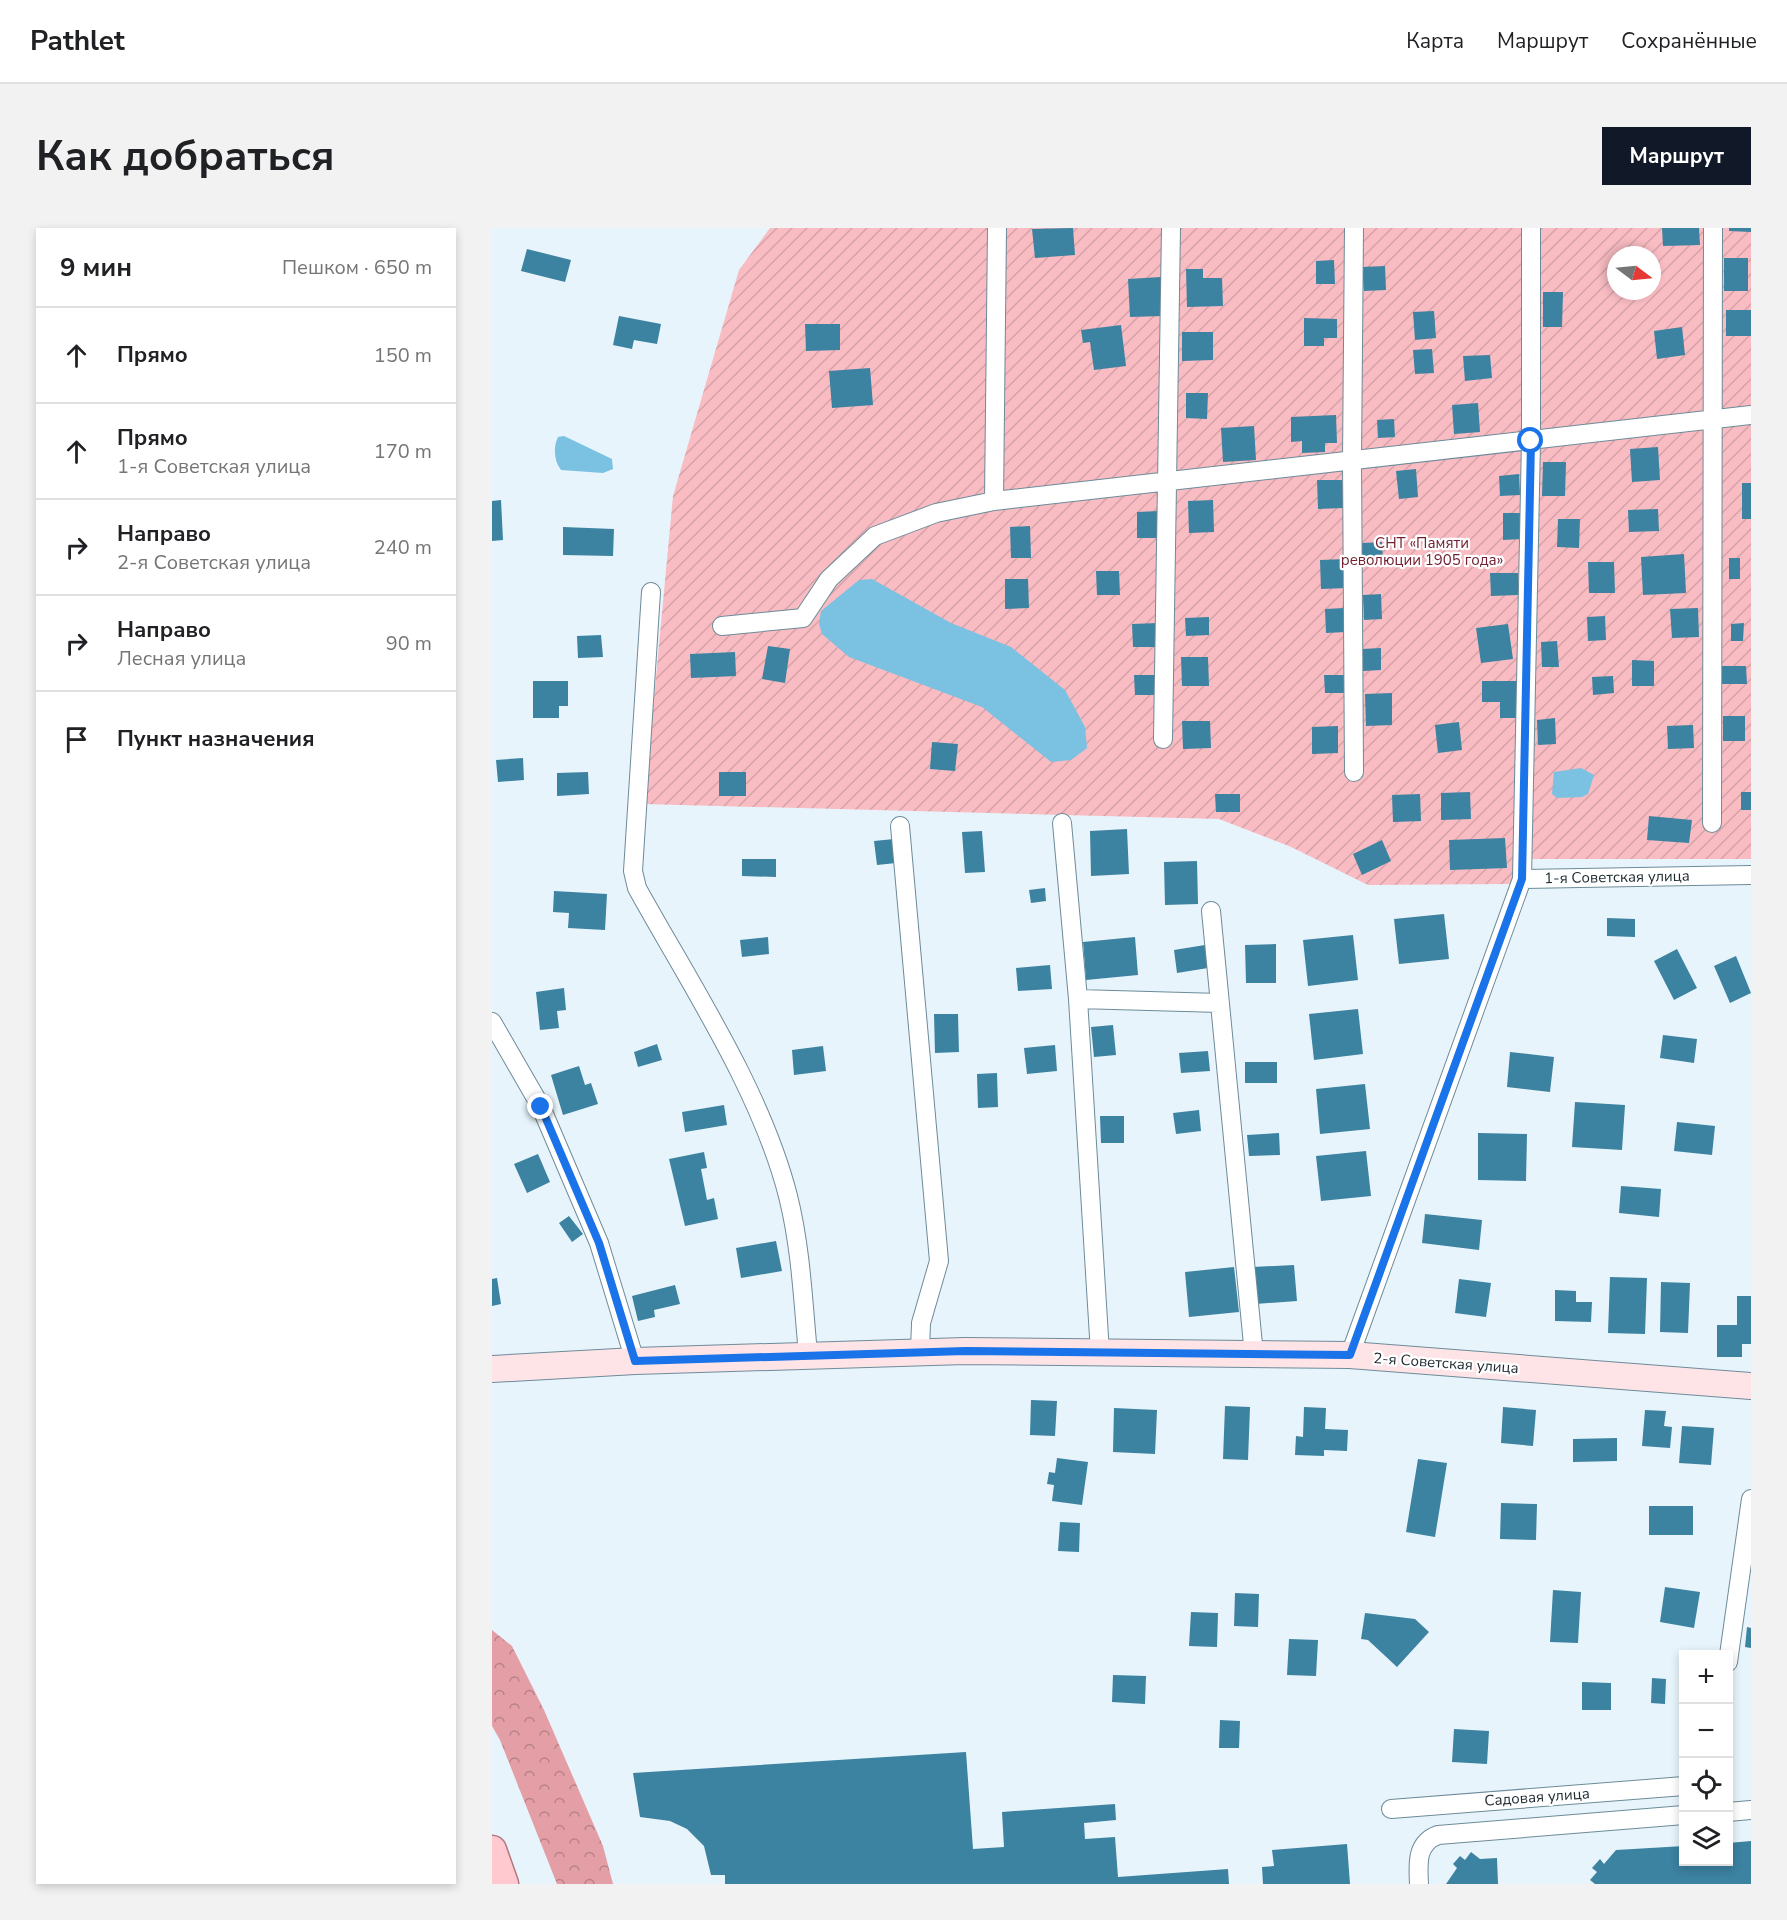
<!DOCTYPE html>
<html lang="ru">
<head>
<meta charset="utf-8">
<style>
	:root { --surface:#fff; --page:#f2f2f2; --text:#202124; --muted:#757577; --line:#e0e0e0; --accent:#111827 }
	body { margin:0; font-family:"Nunito Sans",sans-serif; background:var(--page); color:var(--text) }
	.controls { position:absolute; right:18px; bottom:18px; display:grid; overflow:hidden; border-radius:0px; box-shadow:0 3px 9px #0003 }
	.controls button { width:54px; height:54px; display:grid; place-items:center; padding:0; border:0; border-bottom:2px solid var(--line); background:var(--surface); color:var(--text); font:30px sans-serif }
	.compass { position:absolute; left:1115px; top:18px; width:54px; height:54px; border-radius:50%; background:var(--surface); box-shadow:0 3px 9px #0003; rotate:106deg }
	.stop { position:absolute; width:18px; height:18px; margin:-14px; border:4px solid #1a73e8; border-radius:50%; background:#fff }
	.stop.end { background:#1a73e8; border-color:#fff; box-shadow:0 2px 6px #0008 }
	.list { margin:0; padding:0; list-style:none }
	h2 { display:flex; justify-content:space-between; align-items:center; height:78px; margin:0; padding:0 24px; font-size:26px }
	h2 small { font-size:20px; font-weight:400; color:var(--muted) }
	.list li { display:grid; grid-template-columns:39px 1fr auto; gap:18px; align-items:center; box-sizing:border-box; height:96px; padding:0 24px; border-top:2px solid var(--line) }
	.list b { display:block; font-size:22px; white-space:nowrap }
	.list p { margin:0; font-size:20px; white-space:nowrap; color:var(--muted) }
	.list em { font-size:20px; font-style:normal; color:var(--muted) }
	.icon { flex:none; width:33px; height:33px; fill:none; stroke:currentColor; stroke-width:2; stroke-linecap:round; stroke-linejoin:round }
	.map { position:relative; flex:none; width:1259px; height:1656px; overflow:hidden; border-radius:0px }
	header { display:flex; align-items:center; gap:36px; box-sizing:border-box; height:84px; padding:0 30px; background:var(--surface); border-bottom:2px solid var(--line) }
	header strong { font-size:28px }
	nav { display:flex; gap:33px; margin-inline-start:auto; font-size:21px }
	.intro { display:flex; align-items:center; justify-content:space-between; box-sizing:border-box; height:144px; padding:0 36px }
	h1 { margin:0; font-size:42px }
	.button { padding:15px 27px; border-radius:0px; background:var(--accent); color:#fff; font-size:21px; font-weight:700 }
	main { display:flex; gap:36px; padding:0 36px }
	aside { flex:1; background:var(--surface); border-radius:0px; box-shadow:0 3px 9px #0003 }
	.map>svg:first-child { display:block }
	.forest { fill:url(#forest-crowns) }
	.garden { fill:url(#garden-furrows); fill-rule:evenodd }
	.water { fill:#7bc1e1 }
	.building { fill:#3c82a1 }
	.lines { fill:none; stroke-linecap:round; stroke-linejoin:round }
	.street-casing { stroke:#6d8b99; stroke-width:20 }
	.secondary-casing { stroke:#6d8b99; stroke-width:28 }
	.primary-casing { stroke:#b07982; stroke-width:31 }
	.street { stroke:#fff; stroke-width:18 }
	.secondary { stroke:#ffe4e7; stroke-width:26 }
	.primary { stroke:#ffc9cf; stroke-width:28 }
	.route { stroke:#1a73e8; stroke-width:8 }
	.labels { text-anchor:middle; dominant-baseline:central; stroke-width:4.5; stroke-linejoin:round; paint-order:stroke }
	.park-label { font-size:15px; fill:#722032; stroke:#fff }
	.street-label { font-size:15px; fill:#1c282e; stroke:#fff }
</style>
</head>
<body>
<header>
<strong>Pathlet</strong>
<nav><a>Карта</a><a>Маршрут</a><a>Сохранённые</a></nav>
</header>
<div class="intro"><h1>Как добраться</h1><a class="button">Маршрут</a></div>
<main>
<aside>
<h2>9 мин<small>Пешком · 650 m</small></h2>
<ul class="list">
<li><svg class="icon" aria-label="ahead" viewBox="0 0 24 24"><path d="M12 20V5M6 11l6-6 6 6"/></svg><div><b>Прямо</b></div><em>150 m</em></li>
<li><svg class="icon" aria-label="ahead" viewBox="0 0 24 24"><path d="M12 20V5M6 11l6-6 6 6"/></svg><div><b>Прямо</b><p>1-я Советская улица</p></div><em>170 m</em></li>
<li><svg class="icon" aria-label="right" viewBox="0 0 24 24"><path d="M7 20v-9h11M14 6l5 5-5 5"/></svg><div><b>Направо</b><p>2-я Советская улица</p></div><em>240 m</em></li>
<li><svg class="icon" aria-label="right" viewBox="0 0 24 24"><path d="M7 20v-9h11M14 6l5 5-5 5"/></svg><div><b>Направо</b><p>Лесная улица</p></div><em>90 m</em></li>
<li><svg class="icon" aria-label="arrive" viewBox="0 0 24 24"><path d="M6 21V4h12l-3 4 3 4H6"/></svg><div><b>Пункт назначения</b></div></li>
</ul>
</aside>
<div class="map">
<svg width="1259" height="1656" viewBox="0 0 1259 1656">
	<defs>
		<pattern id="forest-crowns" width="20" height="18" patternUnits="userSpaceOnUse" patternTransform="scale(1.5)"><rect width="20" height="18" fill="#e49ea6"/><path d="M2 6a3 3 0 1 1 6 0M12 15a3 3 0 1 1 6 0" fill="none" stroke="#b88188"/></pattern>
		<pattern id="garden-furrows" width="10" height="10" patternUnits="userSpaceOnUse" patternTransform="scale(1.5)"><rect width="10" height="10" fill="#f8bcc2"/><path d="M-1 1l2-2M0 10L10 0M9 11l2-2" fill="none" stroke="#d4a2a7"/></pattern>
	</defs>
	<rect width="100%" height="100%" fill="#e8f4fb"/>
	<!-- forest -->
	<path class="forest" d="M0,1402L20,1418L52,1482L111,1618L121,1656H65L8,1512L0,1498Z"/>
	<!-- garden -->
	<path class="garden" d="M278,0H1259V631H1028L1018,656L876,657L797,618L727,591L152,576L181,268L247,42ZM1124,27H1160V63H1124Z"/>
	<!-- water -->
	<path class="water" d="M72,208L120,231L121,241L111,245L69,242C62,233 61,219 66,209Z
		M380,351L459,395L519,419L573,462L593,499L595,520L579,532L559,534L490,479L357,429L330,406L327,396L329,383L367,352Z
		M1089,540L1102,547L1096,566L1090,569L1065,570L1060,566L1062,544Z"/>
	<!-- building -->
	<path class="building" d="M581,0L583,27L543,30L540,1Z
		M1170,0H1207L1208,17L1171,18Z
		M1237,0H1259V4L1237,3Z
		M35,21L79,32L73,54L29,43Z
		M1232,30H1256V63H1232Z
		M842,32L843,56H824V33Z
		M893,38L894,62L872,63L870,39Z
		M694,41H711V50H730L731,78L695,79Z
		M669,49L671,88L638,89L636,51Z
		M1051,64H1071L1070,99H1051Z
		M1234,82H1259V108H1234Z
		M942,83L944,110L923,112L921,84Z
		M127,88L169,96L165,116L142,112L140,121L121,117Z
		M812,90L845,91V110H832V118H812Z
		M313,96H348V122L314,123Z
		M629,97L634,138L602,142L598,114L591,115L589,102Z
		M1190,99L1193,127L1165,131L1162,103Z
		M690,104H721V132L690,133Z
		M940,121L942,145L923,146L921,122Z
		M998,127L1000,150L973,153L971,128Z
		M378,140L381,177L340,180L337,143Z
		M694,165H716L715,191L694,190Z
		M986,175L988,204L962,206L960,177Z
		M844,187L845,215H833V224L810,225V213L799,214V189Z
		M902,191L903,209L886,210L885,192Z
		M762,198L764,232L731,234L729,200Z
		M1166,219L1168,252L1140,254L1138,221Z
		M1051,234H1074L1073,268H1050Z
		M924,241L926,269L907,271L904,243Z
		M1027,246L1028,267L1008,268L1007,248Z
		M825,252H850L851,280L826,281Z
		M1250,255H1259V291H1250Z
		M9,272L11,312L0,313V273Z
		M721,272L722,304L697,305L696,273Z
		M1166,281L1167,303L1137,304L1136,282Z
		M667,283V310H645V284Z
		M1011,285H1030V311L1011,312Z
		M1066,291H1088L1087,320L1065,319Z
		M538,298L539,330H519L518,299Z
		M71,299L122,301L121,328L71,327Z
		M890,314L891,338H870V315Z
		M1192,326L1194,365L1151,367L1149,329Z
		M1237,330H1248V351H1237Z
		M854,331L855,360L829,361L828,332Z
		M1096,334H1122L1123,365H1097Z
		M604,343H627L628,367H605Z
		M998,345H1026V367L999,368Z
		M513,351H536L537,380L513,381Z
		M889,366L890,391L872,392L871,367Z
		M853,380L854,404L834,405L833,381Z
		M1206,380L1207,409L1180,410L1178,381Z
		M1113,388L1114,412L1096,413L1095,389Z
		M717,389V407L694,408L693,390Z
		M666,395V419H641L640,396Z
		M1252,395L1251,413H1239V396Z
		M1016,396L1021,431L989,435L984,400Z
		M109,407L111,429L86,430L85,408Z
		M1065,413L1067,439H1050L1049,414Z
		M276,418L298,421L293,455L270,451Z
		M889,420V442L871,443L870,421Z
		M243,424L244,448L199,450L198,426Z
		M689,429H716L717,458H690Z
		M1140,432L1162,433V458H1140Z
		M1229,438H1254L1255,456H1229Z
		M642,447H663L664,467H643Z
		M832,447H854V465H833Z
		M1121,448L1122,465L1101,467L1100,449Z
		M41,453H76V478H67V490H41Z
		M990,453H1025L1024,490H1008V474H990Z
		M900,465V497L874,498L873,466Z
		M1231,488H1253V513H1231Z
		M1063,490L1064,516L1046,517L1045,492Z
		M690,493H718L719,520L691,521Z
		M967,494L970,522L946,525L943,497Z
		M1201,497L1202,520L1176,521L1175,498Z
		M846,498V525L820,526V499Z
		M440,514L466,516L463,543L438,541Z
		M31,530L32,552L6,554L4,532Z
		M96,544L97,566L65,568V545Z
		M227,544H254V568H227Z
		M978,564L979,591L949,592V565Z
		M1249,564H1259V582H1249Z
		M723,566H748V584H724Z
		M928,566L929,593L901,594L900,567Z
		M1157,588L1200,592L1197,615L1155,612Z
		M635,601L637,646L599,648L598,603Z
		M490,603L493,644L473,645L470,604Z
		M1013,610L1015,640L958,642L957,612Z
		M402,611L404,635L385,637L382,613Z
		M890,612L899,633L870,647L861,626Z
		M250,631H284V649L250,648Z
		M705,633L706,676L673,677L672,634Z
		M553,660L554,673L539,675L537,662Z
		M62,663L115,666L113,702L76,700L77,685L61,684Z
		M952,686L957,731L907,736L902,691Z
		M1115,690L1143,691V709L1115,708Z
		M861,707L866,752L816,758L811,712Z
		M276,709L277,726L250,729L248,712Z
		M643,709L646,747L594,752L591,714Z
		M784,716V755H754L753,717Z
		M713,717L716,740L685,745L682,722Z
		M1185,721L1205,760L1182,772L1162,733Z
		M1244,728L1259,765L1238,775L1222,738Z
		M558,737L560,761L526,763L524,740Z
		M72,760L74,782L65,783L67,800L48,802L44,764Z
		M866,781L871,826L822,832L817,786Z
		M442,786H466L467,824L443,825Z
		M621,797L624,827L602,829L599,799Z
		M1171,807L1205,811L1202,835L1168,830Z
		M165,816L170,832L146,839L142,824Z
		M563,817L565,843L535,846L532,820Z
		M331,818L334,843L302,847L300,822Z
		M716,823L718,843L689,845L687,825Z
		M1018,824L1062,829L1058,864L1015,859Z
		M753,834H785V855H753Z
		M87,838L93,857L99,855L106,876L71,887L59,847Z
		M505,845L506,879L486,880L485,846Z
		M873,856L878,901L828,906L824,861Z
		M1083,874L1133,877L1130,922L1080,919Z
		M232,877L235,897L193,904L190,884Z
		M707,882L709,903L684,906L681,885Z
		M608,888H632V915H609Z
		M1185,894L1223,898L1220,927L1182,923Z
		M787,905L788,927L757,928L755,907Z
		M986,905L1035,906L1034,953L986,952Z
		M874,923L879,968L829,973L824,928Z
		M212,924L215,940L209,941L215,972L222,970L226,991L193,998L177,931Z
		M46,926L58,954L35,965L22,936Z
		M1129,958L1169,961L1167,989L1127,985Z
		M933,986L990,992L987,1022L930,1015Z
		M77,988L91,1006L80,1014L67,995Z
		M284,1013L290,1043L249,1050L244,1020Z
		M802,1037L805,1073L763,1076L761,1039Z
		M742,1039L747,1084L697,1089L693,1044Z
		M1118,1049L1155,1050L1153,1106L1116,1105Z
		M5,1050L9,1076L0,1078V1051Z
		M967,1051L999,1055L994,1089L963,1085Z
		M1169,1054L1198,1055L1196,1105L1168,1104Z
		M183,1057L188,1076L162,1082L163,1089L146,1093L140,1068Z
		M1063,1062L1084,1063V1074H1100L1099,1094L1063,1093Z
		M1245,1068H1259V1116H1250V1129H1225V1097H1245Z
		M539,1172L565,1173L563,1208L538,1207Z
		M733,1178L758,1179L756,1232L731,1231Z
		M812,1179L834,1180L833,1201L856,1202L855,1223L832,1222V1228L803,1227L804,1208L811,1209Z
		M1011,1179L1044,1182L1041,1218L1009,1215Z
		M622,1180L665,1182L663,1226L621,1224Z
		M1153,1182L1174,1183L1172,1198L1180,1199L1178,1220L1150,1218Z
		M1190,1198L1222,1200L1219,1237L1187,1235Z
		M1125,1210V1233L1081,1234V1211Z
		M565,1230L596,1234L590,1277L560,1273L562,1257L555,1256L557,1244L563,1245Z
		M926,1231L955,1235L943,1309L914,1304Z
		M1009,1275L1045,1276L1044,1312L1008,1311Z
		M1157,1278H1201V1307H1157Z
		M568,1294L588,1295L587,1324L566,1323Z
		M1173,1359L1208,1364L1202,1400L1168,1394Z
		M1061,1362L1089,1364L1086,1415L1058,1414Z
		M743,1365L767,1366L766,1399L742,1398Z
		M699,1384L726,1385L725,1419L697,1418Z
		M873,1385L923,1391L937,1404L905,1439L876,1412L869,1411Z
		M1255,1399L1259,1400V1420L1253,1419Z
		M797,1411L826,1412L824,1448L795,1447Z
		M621,1447L654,1448L653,1476L620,1474Z
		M1160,1450L1174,1451L1173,1476L1159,1475Z
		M1090,1454L1119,1455V1482H1090Z
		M728,1492L748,1493L747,1520H727Z
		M962,1501L997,1503L995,1536L960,1534Z
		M474,1524L481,1621L512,1619L510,1584L623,1576L624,1592L592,1595L593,1611L623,1609L626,1649L736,1641L737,1656H233V1647H219L212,1618L195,1601L178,1593L148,1589L141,1545Z
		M1259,1613V1656H1103L1098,1652L1105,1644L1100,1640L1108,1631L1112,1636L1124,1622L1192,1618V1634H1236V1615Z
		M855,1616L858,1656H771L770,1639L782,1638L780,1622Z
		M979,1624L988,1631L1005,1630L1006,1656H954L965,1640L961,1636L968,1628L973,1632Z"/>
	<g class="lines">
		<defs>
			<path id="street" d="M862,0L860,232L862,544
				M502,273L505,0
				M159,364L141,643L145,660C198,756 269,862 296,968C309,1020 311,1073 316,1126
				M230,398L311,390L337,351L383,308L444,285L502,273L1259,187
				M671,511L679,0
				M570,595L586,771L608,1125
				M1220,595L1221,0
				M408,598L447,1033L429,1095L428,1124
				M1030,651L1039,213V0
				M719,683L762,1127
				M586,771L728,775
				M0,794L49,879L107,1015L143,1133
				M858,1127L1030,651L1259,647
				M1236,1434L1259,1271
				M899,1581L1192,1558
				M1236,1584L1259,1582
				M927,1656C926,1636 924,1615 946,1607L1192,1587"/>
			<path id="secondary" d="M0,1141L143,1133L473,1123L858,1127L1259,1158"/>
			<path id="primary" d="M0,1622L12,1656"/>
		</defs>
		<!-- street casing -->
		<use href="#street" class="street-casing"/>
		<!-- secondary casing -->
		<use href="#secondary" class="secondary-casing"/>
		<!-- primary casing -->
		<use href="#primary" class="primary-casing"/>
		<!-- street -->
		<use href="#street" class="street"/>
		<!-- secondary -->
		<use href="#secondary" class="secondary"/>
		<!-- primary -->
		<use href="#primary" class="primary"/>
	</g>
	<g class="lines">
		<!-- route -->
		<path class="route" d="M49,879L107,1015L143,1133L473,1123L858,1127L1030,651L1039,213"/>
	</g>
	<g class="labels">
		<!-- park labels -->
		<g class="park-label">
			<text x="930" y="315">СНТ «Памяти<tspan x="930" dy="17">революции 1905 года»</tspan></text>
		</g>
		<!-- street labels -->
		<g class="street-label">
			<text transform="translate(1125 649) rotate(-1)">1-я Советская улица</text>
			<text transform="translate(954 1135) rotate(4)">2-я Советская улица</text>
			<text transform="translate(1045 1569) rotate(-4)">Садовая улица</text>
		</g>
	</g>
</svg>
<div class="controls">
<button>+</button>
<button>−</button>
<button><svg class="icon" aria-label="locate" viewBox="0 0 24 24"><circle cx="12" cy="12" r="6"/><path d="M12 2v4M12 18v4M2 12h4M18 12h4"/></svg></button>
<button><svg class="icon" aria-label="layers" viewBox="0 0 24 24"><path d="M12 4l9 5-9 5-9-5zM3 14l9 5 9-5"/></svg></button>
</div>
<svg class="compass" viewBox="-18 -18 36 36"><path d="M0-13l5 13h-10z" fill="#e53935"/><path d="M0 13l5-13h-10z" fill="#757577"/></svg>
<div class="stop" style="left:1039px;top:213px"></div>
<div class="stop end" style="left:49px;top:879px"></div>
</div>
</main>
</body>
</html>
